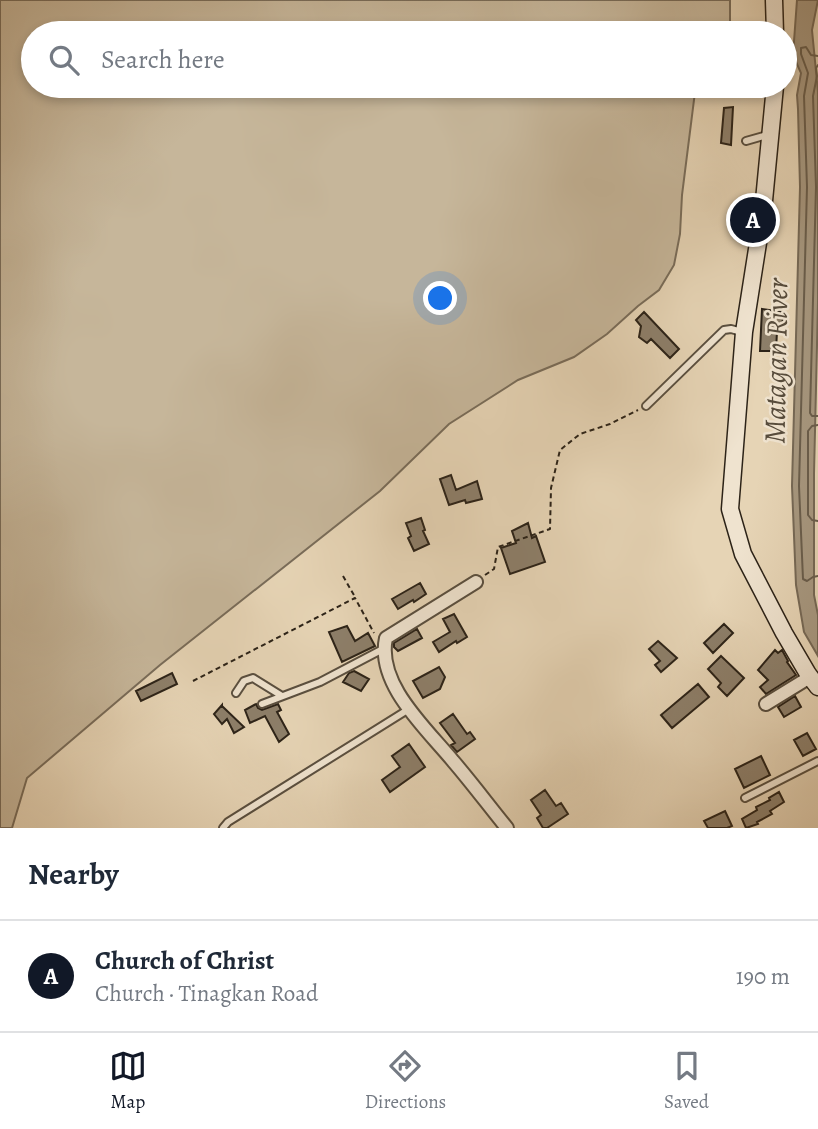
<!DOCTYPE html>
<html lang="en">
<head>
<meta charset="utf-8">
<style>
	:root { --surface:#fff; --page:#f2f2f3; --text:#1f2937; --muted:#747a83; --line:#e0e1e3; --accent:#111827 }
	body { margin:0; font-family:Alegreya,serif; background:var(--page); color:var(--text) }
	.you { position:absolute; left:441px; top:299px; width:24px; height:24px; margin:-18px; border:5px solid #fff; border-radius:50%; background:#1a73e8; box-shadow:0 0 0 10px #1a73e833 }
	.badge { display:grid; place-items:center; width:46px; height:46px; border-radius:50%; background:var(--accent); color:#fff; font-size:23px; font-weight:700 }
	.pin { position:absolute; translate:-50% -50%; border:4px solid #fff; box-shadow:0 2px 7px #0006 }
	.list { margin:0; padding:0; list-style:none }
	h2 { display:flex; justify-content:space-between; align-items:center; height:91px; margin:0; padding:0 28px; font-size:30px }
	h2 small { font-size:23px; font-weight:400; color:var(--muted) }
	.list li { display:grid; grid-template-columns:46px 1fr auto; gap:21px; align-items:center; box-sizing:border-box; height:112px; padding:0 28px; border-top:2px solid var(--line) }
	.list b { display:block; font-size:26px; white-space:nowrap }
	.list p { margin:0; font-size:23px; white-space:nowrap; color:var(--muted) }
	.list em { font-size:23px; font-style:normal; color:var(--muted) }
	.icon { flex:none; width:38px; height:38px; fill:none; stroke:currentColor; stroke-width:2; stroke-linecap:round; stroke-linejoin:round }
	.map { position:relative; flex:none; width:818px; height:828px; overflow:hidden }
	.search { position:absolute; background:var(--surface); box-shadow:0 4px 10px #0003; left:21px; right:21px; top:21px; height:77px; display:flex; align-items:center; gap:18px; box-sizing:border-box; padding:0 24px; border-radius:38px; color:var(--muted); font-size:26px }
	.sheet { height:203px; background:var(--surface) }
	nav { display:flex; justify-content:space-around; align-items:center; box-sizing:border-box; height:98px; border-top:2px solid var(--line); background:var(--surface); font-size:19px; color:var(--muted) }
	nav a { display:grid; justify-items:center; gap:4px }
	nav .on { color:var(--accent) }
	.map>svg:first-child { display:block }
	.green { fill:#c6b69a; stroke:#796c59; stroke-width:2 }
	.water { fill:#a79880; stroke:#766956; stroke-width:2 }
	.lines { fill:none; stroke-linecap:round; stroke-linejoin:round }
	.shore { stroke:#6a5e4c; stroke-width:2 }
	.building { fill:#8d7f6a; stroke:#2c2318; stroke-width:2 }
	.lane-casing { stroke:#5a4f3f; stroke-width:10 }
	.street-casing { stroke:#5a4f3f; stroke-width:16 }
	.secondary-casing { stroke:#2c2318; stroke-width:19 }
	.path { stroke:#2c2318; stroke-width:2; stroke-dasharray:5 3.5; stroke-linecap:butt }
	.lane { stroke:#efe3cf; stroke-width:6 }
	.street { stroke:#efe3cf; stroke-width:12 }
	.secondary { stroke:#efe3cf; stroke-width:16 }
	.labels { text-anchor:middle; dominant-baseline:central; stroke-width:5; stroke-linejoin:round; paint-order:stroke }
	.water-label { font-size:30px; font-style:italic; fill:#574c3c; stroke:#efe3cf }
</style>
</head>
<body>
<div class="map">
<svg width="818" height="828" viewBox="0 0 818 828">
	<rect width="100%" height="100%" fill="#e6d4b5"/>
	<filter id="stains"><feTurbulence type="fractalNoise" baseFrequency=".00286" numOctaves="4"/><feColorMatrix values="0 0 0 0 .2 0 0 0 0 .09 0 0 0 0 .02 0 0 0 .5 -.17"/></filter>
	<radialGradient id="worn" r=".72"><stop offset=".6" stop-color="#630" stop-opacity="0"/><stop offset="1" stop-color="#630" stop-opacity=".3"/></radialGradient>
	<!-- green -->
	<path class="green" d="M0,0H730V26L691,28V33H33V86H695V92L682,195L680,234L674,265L659,290L638,306L607,334L574,357L518,380L449,424L380,491L160,665L27,778L12,828H0Z"/>
	<!-- water -->
	<path class="water" d="M797,0H818L812,30L818,92V302L814,474V595L818,615V656L804,632L796,585L792,486L800,187L798,109L797,95L801,73L793,55Z"/>
	<g class="lines">
		<!-- shore -->
		<path class="shore" d="M818,56L811,55L806,47L801,48V54L808,73L804,96L807,187L799,486L803,579L807,581L813,577L818,576
			M818,65L816,68L817,76L813,96L816,187L810,413L812,416H818
			M818,425L812,426L808,431V515L812,520L818,521"/>
	</g>
	<!-- building -->
	<path class="building" d="M733,107L731,145L721,143L724,108Z
		M762,309L784,312L781,331H777L776,351H760Z
		M644,312L679,349L670,358L651,339L647,343L639,337L641,326L636,320Z
		M451,475L456,490L477,481L482,499L466,503L465,500L449,505L440,479Z
		M421,518L425,530L423,531L429,544L414,551L408,538L411,536L406,523Z
		M528,523L532,538L536,536L545,562L510,574L501,548L516,543L512,531Z
		M420,583L426,594L414,602L413,600L398,609L392,599Z
		M454,614L467,637L457,643L456,641L439,652L433,642L450,632L443,619Z
		M724,624L733,633L713,653L704,643Z
		M347,626L355,641L368,633L375,646L342,662L329,632Z
		M417,629L422,638L398,651L394,647V643Z
		M658,641L677,658L661,672L655,665L660,661L649,649Z
		M775,650L778,653L782,650L788,661L787,662L796,675L766,694L760,687L768,680L758,670Z
		M721,656L744,678L727,696L718,687L721,683L708,669Z
		M439,667L445,677L440,689L423,698L413,681Z
		M354,671L369,679L361,691L343,682L349,673Z
		M172,673L177,684L141,701L136,691Z
		M698,684L709,697L672,728L661,715Z
		M795,696L801,707L784,717L778,707Z
		M256,704L258,708L262,710L278,704L281,710L277,712L289,734L279,742L265,716L250,723L245,710Z
		M222,705V706L244,727L234,733L227,719L222,724L214,714Z
		M453,714L467,734L470,732L475,739L457,752L451,745L455,743L440,723Z
		M807,733L816,749L803,756L794,740Z
		M409,744L425,767L390,792L382,780L400,767L392,756Z
		M761,756L770,775L744,788L735,769Z
		M545,790L556,806L561,803L568,814L547,828H543L537,818L541,815L531,800Z
		M779,792L784,802L770,811L772,814L757,822L758,824L746,828L742,819L757,810L756,807L770,800L769,798Z
		M725,811L732,826L727,828H708L704,821Z"/>
	<g class="lines">
		<defs>
			<path id="lane" d="M746,141L767,135
				M646,406L724,330L731,329L742,332
				M236,693L244,681L253,678L282,696
				M262,704L320,682L383,649
				M745,798L818,761
				M223,828L228,822L409,709"/>
			<path id="street" d="M476,582L386,638C376,684 426,728 453,761C472,783 489,806 507,828
				M766,704L810,677"/>
			<path id="secondary" d="M774,0L775,33
				M775,86L763,211L744,332L730,509L743,554L784,633L808,674L818,687"/>
		</defs>
		<!-- lane casing -->
		<use href="#lane" class="lane-casing"/>
		<!-- street casing -->
		<use href="#street" class="street-casing"/>
		<!-- secondary casing -->
		<use href="#secondary" class="secondary-casing"/>
		<!-- path -->
		<path class="path" d="M485,575L494,569L498,547L550,529L551,488L560,450L580,434L610,424L638,410
			M343,576L355,597
			M193,681L355,598L374,633"/>
		<!-- lane -->
		<use href="#lane" class="lane"/>
		<!-- street -->
		<use href="#street" class="street"/>
		<!-- secondary -->
		<use href="#secondary" class="secondary"/>
	</g>
	<g class="labels">
		<!-- water labels -->
		<g class="water-label">
			<text transform="translate(776 361) rotate(-89)">Matagan River</text>
		</g>
	</g>
	<rect width="100%" height="100%" filter="url(#stains)"/>
	<rect width="100%" height="100%" fill="url(#worn)"/>
</svg>
<div class="you"></div>
<div class="pin badge" style="left:753px;top:220px">A</div>
<div class="search"><svg class="icon" aria-label="search" viewBox="0 0 24 24"><circle cx="10" cy="10" r="6"/><path d="M15 15l6 6"/></svg>Search here</div>
</div>
<section class="sheet">
<h2>Nearby<small></small></h2>
<ul class="list">
<li><span class="badge">A</span><div><b>Church of Christ</b><p>Church · Tinagkan Road</p></div><em>190 m</em></li>
</ul>
</section>
<nav>
<a class="on"><svg class="icon" aria-label="map" viewBox="0 0 24 24"><path d="M3 6l6-2 6 2 6-2v14l-6 2-6-2-6 2zM9 4v14M15 6v14"/></svg>Map</a>
<a><svg class="icon" aria-label="directions" viewBox="0 0 24 24"><path d="M12 3l9 9-9 9-9-9zM9 14v-3h6M13 9l2 2-2 2"/></svg>Directions</a>
<a><svg class="icon" aria-label="saved" viewBox="0 0 24 24"><path d="M7 4h10v16l-5-4-5 4z"/></svg>Saved</a>
</nav>
</body>
</html>
